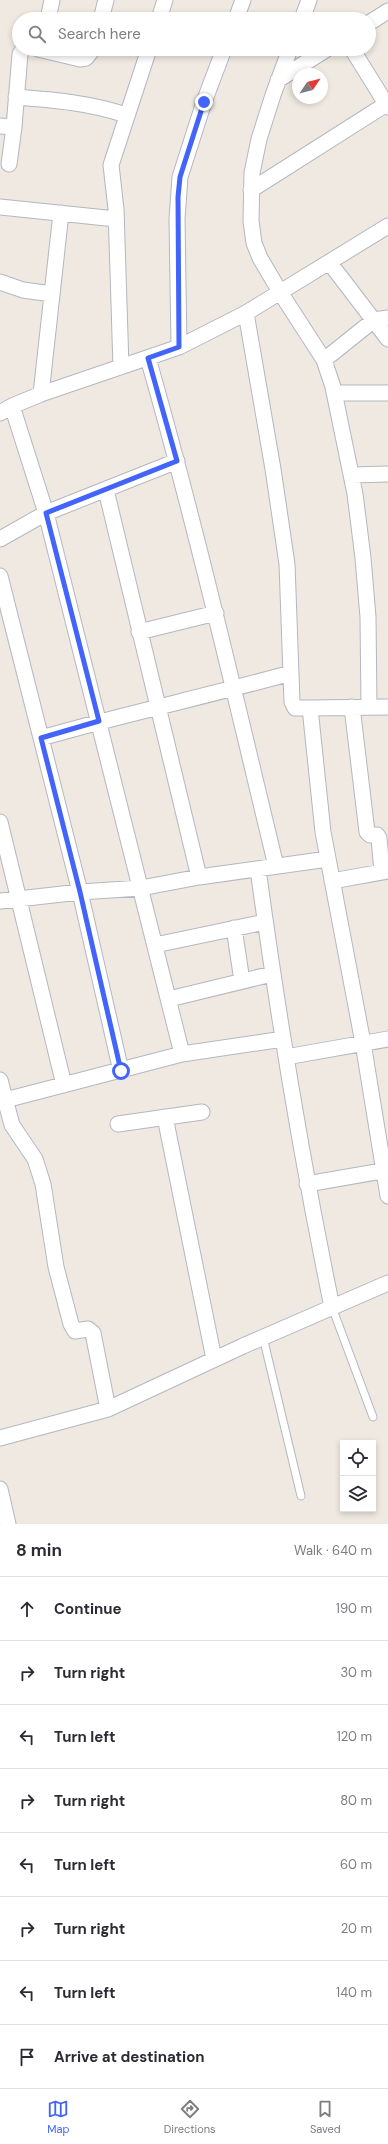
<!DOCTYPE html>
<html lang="en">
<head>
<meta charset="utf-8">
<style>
	:root { --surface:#fff; --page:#f7f7f7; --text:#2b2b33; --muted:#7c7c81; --line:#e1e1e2; --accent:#4264fb }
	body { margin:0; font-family:"DM Sans",sans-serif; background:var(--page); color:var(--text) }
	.controls { position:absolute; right:12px; bottom:12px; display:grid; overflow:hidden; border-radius:0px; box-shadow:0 2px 6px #0003 }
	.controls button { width:36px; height:36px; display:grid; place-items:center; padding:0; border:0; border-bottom:1px solid var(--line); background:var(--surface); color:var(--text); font:20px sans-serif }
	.compass { position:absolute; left:292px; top:68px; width:36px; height:36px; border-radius:50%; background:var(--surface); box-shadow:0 2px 6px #0003; rotate:55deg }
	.stop { position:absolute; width:12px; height:12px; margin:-9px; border:3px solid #4264fb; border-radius:50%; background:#fff }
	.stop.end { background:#4264fb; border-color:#fff; box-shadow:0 1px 4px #0008 }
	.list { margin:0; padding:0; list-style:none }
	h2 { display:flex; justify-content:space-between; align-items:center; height:52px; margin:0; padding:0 16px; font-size:17px }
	h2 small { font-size:13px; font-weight:400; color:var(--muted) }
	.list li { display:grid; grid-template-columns:26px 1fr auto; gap:12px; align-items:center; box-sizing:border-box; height:64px; padding:0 16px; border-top:1px solid var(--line) }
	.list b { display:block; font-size:15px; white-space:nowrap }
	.list em { font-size:13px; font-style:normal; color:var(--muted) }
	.icon { flex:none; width:22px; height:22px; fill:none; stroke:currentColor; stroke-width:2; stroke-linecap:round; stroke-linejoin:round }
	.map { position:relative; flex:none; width:388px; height:1524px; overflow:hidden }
	.search { position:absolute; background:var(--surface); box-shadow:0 2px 6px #0003; left:12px; right:12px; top:12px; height:44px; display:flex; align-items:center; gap:10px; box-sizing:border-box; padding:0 14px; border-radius:22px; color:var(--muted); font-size:15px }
	.sheet { height:564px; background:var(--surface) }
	nav { display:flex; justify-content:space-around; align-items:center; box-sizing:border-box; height:56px; border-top:1px solid var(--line); background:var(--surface); font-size:11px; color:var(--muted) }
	nav a { display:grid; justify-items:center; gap:2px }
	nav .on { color:var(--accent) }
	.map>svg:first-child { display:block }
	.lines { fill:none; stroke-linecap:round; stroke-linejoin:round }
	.service-casing { stroke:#b4b7c1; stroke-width:9 }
	.minor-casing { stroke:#b4b7c1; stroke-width:17 }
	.service { stroke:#fff; stroke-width:7 }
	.minor { stroke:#fff; stroke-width:15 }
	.route { stroke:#4264fb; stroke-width:5 }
</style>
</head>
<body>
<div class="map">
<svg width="388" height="1524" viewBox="0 0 388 1524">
	<rect width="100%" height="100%" fill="#efe9e1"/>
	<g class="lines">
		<defs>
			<path id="service" d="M332,1307L373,1417
				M263,1337L301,1496"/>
			<path id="minor" d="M48,19L52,0
				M101,19L106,0
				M159,19L165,0
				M236,19L243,0
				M302,19L309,0
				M369,23L388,11
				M38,49L80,59L86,58L93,49
				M290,49L273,95L259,139L252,173L251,221L254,243L260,258L280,292L324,360L333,387L355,494L363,558L368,617L369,707
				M352,49L388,107
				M278,80L327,49
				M16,97C55,100 90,103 126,115
				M0,126L14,127L20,54L23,49
				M9,164L14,127
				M251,190L388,103
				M0,207L116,219
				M329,262L388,339
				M0,282L23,290L52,294
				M246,313L273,469L287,564L292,702L295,708H310L323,832L363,1043L388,1196
				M179,347L177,219L180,177L204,102L224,49
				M148,358C196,526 235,696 276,866
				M324,360L374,320L388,318
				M121,367L116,209L111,165L149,49
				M334,393H388
				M41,394L61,213
				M0,413L12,406L41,394L179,347L246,313L388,226
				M351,475L388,474
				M0,539L46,513L177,461
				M0,576L80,892L121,1071
				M139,632L216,613
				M352,707L367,832L370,835H377L379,838L382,872
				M310,708L388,707
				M41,738C124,714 208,696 291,673
				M0,822L64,1085
				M258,869C278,1016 302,1162 332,1307
				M199,877L328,859
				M332,881L388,871
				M0,901L80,892L141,888L199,877L106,490
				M234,928L242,981
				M155,945L265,922
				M169,999L272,974
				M182,1054L283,1039
				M286,1057L388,1039
				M0,1080L5,1099L13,1098L182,1054L46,513L12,406
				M5,1099L12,1125L35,1159L43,1184L56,1267L71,1324L75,1331L88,1329L93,1333L108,1409
				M165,1117L214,1359
				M118,1124L202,1112
				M307,1184L388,1170
				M0,1438L108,1409L243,1346L388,1283
				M0,1489L8,1524"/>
		</defs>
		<!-- service casing -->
		<use href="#service" class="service-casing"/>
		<!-- minor casing -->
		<use href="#minor" class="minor-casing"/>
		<!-- service -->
		<use href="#service" class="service"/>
		<!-- minor -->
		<use href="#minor" class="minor"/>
	</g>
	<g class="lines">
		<!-- route -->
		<path class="route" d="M121,1071L80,892L41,738L99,721L46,513L177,461L148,358L179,347L178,197L180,177L204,102"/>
	</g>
</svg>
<div class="controls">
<button><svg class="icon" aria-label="locate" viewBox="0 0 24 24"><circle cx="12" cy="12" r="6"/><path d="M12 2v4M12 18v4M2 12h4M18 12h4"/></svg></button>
<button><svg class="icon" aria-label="layers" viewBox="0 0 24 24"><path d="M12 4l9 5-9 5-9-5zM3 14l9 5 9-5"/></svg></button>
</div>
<svg class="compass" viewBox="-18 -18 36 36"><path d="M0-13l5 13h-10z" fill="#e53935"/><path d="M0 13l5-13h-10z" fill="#7c7c81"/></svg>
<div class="stop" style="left:121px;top:1071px"></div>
<div class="stop end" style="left:204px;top:102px"></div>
<div class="search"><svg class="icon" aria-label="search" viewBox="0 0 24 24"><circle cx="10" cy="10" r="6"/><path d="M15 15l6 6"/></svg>Search here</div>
</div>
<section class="sheet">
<h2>8 min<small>Walk · 640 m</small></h2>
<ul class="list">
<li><svg class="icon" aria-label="ahead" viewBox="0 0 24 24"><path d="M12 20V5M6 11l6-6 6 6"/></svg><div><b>Continue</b></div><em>190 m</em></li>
<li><svg class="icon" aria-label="right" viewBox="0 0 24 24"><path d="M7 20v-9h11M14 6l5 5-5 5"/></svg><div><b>Turn right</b></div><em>30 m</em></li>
<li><svg class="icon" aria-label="left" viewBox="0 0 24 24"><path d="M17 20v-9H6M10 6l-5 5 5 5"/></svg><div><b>Turn left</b></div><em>120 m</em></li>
<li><svg class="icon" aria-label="right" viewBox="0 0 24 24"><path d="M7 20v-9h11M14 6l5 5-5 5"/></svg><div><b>Turn right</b></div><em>80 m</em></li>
<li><svg class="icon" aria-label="left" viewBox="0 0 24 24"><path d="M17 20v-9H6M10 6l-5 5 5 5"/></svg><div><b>Turn left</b></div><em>60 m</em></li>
<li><svg class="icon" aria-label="right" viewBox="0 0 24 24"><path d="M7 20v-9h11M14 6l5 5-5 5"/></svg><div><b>Turn right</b></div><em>20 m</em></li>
<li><svg class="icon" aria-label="left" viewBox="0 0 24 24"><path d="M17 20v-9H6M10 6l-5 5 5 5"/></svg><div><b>Turn left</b></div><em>140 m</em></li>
<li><svg class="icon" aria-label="arrive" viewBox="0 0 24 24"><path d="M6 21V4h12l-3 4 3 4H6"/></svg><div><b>Arrive at destination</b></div></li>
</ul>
</section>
<nav>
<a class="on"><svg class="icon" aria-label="map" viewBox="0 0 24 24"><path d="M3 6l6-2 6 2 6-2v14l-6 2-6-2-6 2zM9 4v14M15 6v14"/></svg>Map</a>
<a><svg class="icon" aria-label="directions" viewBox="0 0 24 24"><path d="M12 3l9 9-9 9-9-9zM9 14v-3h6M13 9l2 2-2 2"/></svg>Directions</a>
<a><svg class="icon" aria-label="saved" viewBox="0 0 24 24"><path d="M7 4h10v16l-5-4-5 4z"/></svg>Saved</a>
</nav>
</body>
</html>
